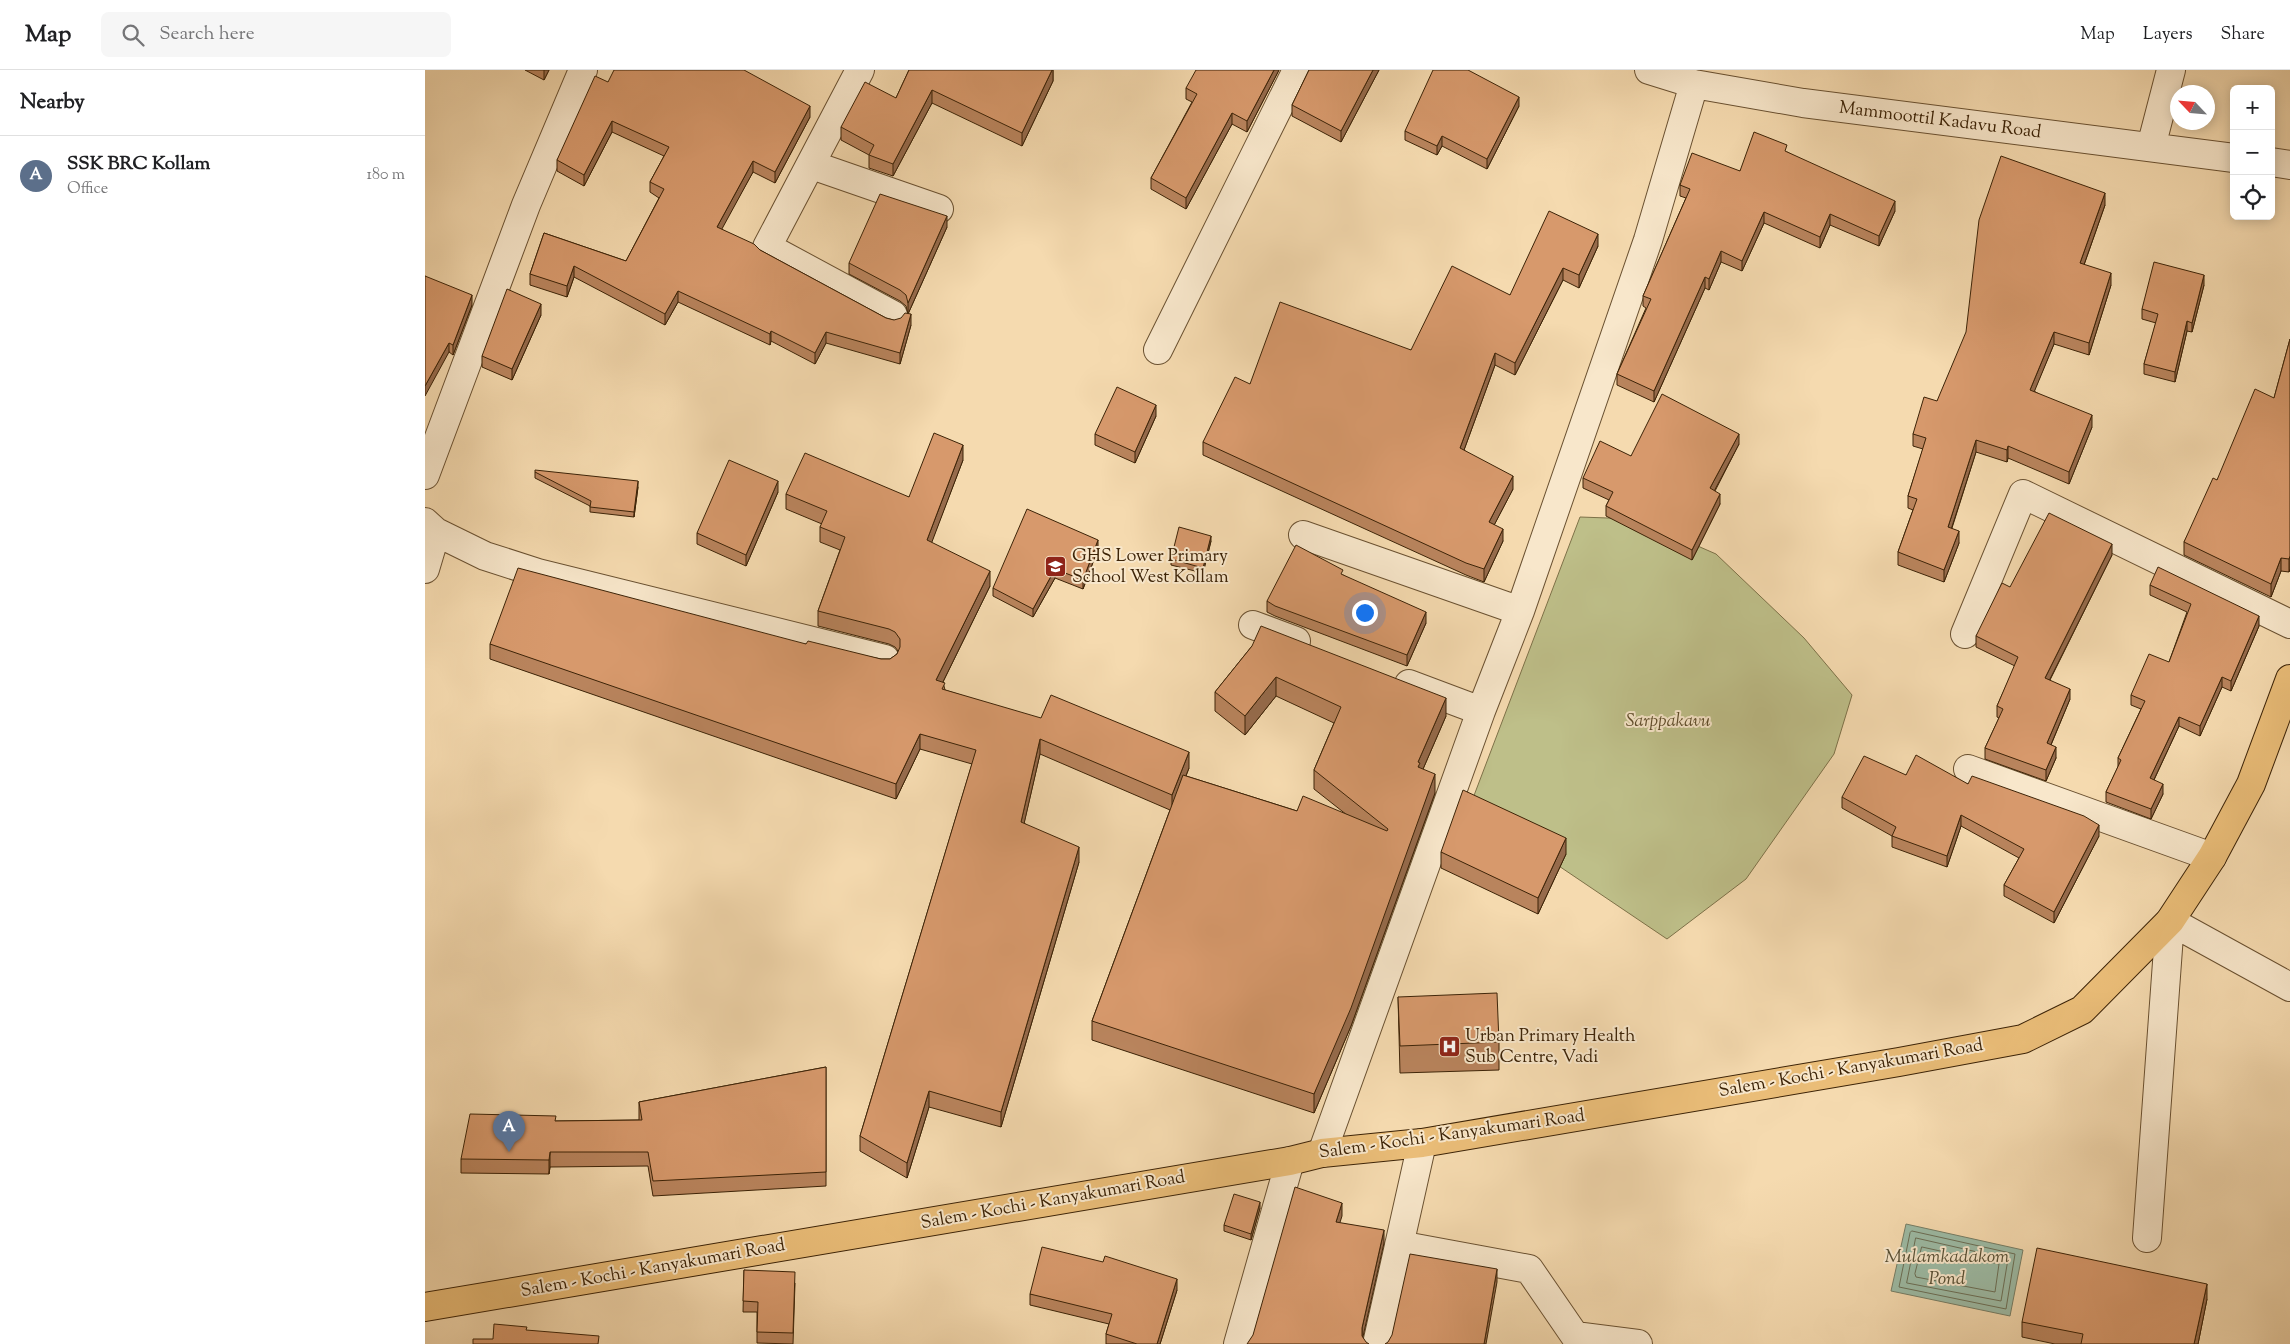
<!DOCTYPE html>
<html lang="en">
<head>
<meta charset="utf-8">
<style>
	:root { --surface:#fff; --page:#f6f6f6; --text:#202124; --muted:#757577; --line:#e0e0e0; --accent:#8f2418 }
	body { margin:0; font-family:"Sorts Mill Goudy",serif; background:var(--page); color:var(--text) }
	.controls { position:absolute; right:15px; top:15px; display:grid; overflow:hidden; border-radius:8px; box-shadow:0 2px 12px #0003 }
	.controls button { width:45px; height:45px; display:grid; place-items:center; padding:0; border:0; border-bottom:1px solid var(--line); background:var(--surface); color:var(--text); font:25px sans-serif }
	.compass { position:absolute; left:1745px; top:15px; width:45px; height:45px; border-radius:50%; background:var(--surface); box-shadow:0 2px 12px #0003; rotate:296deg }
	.you { position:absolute; left:939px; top:542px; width:18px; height:18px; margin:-12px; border:4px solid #fff; border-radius:50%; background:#1a73e8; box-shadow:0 0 0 8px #1a73e833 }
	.badge { display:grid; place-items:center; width:32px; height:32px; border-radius:50%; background:var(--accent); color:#fff; font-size:16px; font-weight:700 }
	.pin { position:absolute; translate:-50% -41px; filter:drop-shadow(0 1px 2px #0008) }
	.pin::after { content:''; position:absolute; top:26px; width:18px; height:15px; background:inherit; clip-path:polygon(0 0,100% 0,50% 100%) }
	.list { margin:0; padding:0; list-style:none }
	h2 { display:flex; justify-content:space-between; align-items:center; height:65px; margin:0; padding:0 20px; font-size:21px }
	h2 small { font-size:16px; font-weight:400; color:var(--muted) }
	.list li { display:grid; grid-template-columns:32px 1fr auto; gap:15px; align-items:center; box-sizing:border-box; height:80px; padding:0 20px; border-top:1px solid var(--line) }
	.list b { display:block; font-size:19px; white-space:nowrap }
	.list p { margin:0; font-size:16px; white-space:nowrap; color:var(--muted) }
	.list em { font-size:16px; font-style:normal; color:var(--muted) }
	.icon { flex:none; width:28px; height:28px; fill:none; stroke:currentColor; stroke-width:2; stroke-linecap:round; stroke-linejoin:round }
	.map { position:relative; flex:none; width:1865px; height:1274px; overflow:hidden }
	header { display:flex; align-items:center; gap:30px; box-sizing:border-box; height:70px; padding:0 25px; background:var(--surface); border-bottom:1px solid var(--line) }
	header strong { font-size:24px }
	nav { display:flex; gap:28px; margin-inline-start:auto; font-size:18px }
	.search { width:350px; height:45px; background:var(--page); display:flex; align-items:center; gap:12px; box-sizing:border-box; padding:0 18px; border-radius:8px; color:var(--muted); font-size:19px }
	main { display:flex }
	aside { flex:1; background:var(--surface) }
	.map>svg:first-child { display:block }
	.green { fill:#bebf89; stroke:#7d7148 }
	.water { fill:#9dbba5; stroke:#767e66 }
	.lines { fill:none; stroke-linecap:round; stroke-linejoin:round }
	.shore { stroke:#6c6f56; stroke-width:1 }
	.street-casing { stroke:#6a5131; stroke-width:30 }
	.primary-casing { stroke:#3c2307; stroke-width:30 }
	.street { stroke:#f8e7cb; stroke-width:28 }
	.primary { stroke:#eabd78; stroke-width:28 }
	.wall { fill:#b9845d; stroke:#3c2307 }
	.shaded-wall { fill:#966b4c; stroke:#3c2307 }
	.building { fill:#d7996c; stroke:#3c2307 }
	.labels { text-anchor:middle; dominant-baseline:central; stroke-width:4; stroke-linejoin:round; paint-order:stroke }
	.street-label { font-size:18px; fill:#3c2307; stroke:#f8e7cb }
	.poi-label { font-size:18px; fill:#3c2307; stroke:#f8e7cb; text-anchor:start }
	.park-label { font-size:18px; font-style:italic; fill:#5c4a28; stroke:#f8e7cb }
	.water-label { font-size:19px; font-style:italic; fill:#595136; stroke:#f8e7cb }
</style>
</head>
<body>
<header>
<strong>Map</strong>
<div class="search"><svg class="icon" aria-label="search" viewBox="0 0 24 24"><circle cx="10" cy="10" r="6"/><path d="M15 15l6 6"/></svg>Search here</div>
<nav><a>Map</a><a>Layers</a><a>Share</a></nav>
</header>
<main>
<aside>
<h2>Nearby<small></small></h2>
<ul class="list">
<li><span class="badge" style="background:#5c6f8a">A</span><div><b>SSK BRC Kollam</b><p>Office</p></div><em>180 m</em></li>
</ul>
</aside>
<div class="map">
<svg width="1865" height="1274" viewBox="0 0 1865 1274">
	<rect width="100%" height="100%" fill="#f5daaf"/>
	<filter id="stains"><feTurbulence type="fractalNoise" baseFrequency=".004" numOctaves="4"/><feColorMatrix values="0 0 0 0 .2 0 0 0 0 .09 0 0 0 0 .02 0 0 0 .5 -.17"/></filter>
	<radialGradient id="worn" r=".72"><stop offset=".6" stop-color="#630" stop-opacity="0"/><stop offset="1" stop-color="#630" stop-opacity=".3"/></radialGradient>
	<!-- green -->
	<path class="green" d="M1155,447L1211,449L1291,484L1379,568L1427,625L1409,684L1321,809L1242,869L1045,736Z"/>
	<!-- water -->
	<path class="water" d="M1481,1154L1598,1180L1585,1246L1466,1221Z"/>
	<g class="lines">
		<!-- shore -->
		<path class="shore" d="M1487,1161L1590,1184L1581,1239L1474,1217L1485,1163Z
			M1491,1168L1583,1189L1576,1231L1482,1213Z
			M1497,1177L1574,1194L1570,1222L1491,1207L1490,1204Z"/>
		<defs>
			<path id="street" d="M435,0L342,177L468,245
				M1224,0L1269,14L1378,33L1809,88
				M1726,77L1746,0
				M1846,92L1865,95
				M387,95L514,139
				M733,280L872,0
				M0,405L101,135L158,0
				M0,452L11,462L0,499
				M11,462L60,486L113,503L460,589
				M878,465L1095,541
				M828,555L871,571
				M1540,564L1598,424L1865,554
				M984,614L1056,641
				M1543,699L1787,787
				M897,1083L1056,641L1095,541L1223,170L1269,14
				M1722,1168L1745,851L1865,917
				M974,1175L1104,1199L1150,1266L1213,1274
				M813,1274L865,1091
				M952,1274L997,1073"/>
			<path id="primary" d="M0,1237L865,1091L897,1083L997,1073L1474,992L1598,969L1657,940L1745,851L1787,787L1826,714L1865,609"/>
		</defs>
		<!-- street casing -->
		<use href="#street" class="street-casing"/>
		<!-- primary casing -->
		<use href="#primary" class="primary-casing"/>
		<!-- street -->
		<use href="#street" class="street"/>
		<!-- primary -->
		<use href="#primary" class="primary"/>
	</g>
	<!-- wall -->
	<path class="wall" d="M100,0H124L119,10Z
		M484,0H628V11L597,76L507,33L468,106L444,98V85L416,70V57L471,28Z
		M854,0L822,62L807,54L761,139L726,119V108L767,32L761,29V18Z
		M884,0H954L916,72L867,46V35Z
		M183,12L385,47L350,113L328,102L296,159L461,248L486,255L475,294L401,273L390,294L346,271L345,275L253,232L240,255L149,207L142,227L105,215V204L119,163L201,191L234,128L225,122V112L239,86L187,62L159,116L132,101V90Z
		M1094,36L1062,99L1017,76L1012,85L980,70V61Z
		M1362,82L1470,141L1454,176L1405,155L1395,178L1339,153L1317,201L1296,192L1284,220L1280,218L1229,332L1192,315V304L1221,238L1218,236V226L1261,128L1255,126V115L1315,101Z
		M1680,135L1659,195L1686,215L1664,285L1629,274L1609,321L1667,357L1644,414L1583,388L1582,392L1551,382L1527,458L1534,473L1519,512L1473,495V482L1488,440L1483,438V426L1498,379L1488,376V364L1512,331Z
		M522,157L483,244L481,236L475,231L424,204V193Z
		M1173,176L1154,218L1138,210L1090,305L1070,295L1039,380L1088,419L1069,455L1078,471L1059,512L1041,505L778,385V372L825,314L986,280Z
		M0,206L47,235L28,285L24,282Z
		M1779,215L1767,262L1762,261L1750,312L1719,304V294L1731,253L1717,249V239Z
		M116,245L87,310L57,297V286Z
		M1865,269V499L1864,502L1856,501L1846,527L1759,485V472L1792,410L1849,328Z
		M731,346L710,393L670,375V364Z
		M1314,374L1290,421L1295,434L1267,490L1181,446V436L1184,430L1158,418V408L1206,386Z
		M538,390L506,473L565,516L518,612L520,620L764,698L761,706L872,741L922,745L889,719V700L909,653L851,626L820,665L790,641V622L827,576L1021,646L998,699L1010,723L926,956L889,1043L667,970V951L745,740L615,684L599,753L654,792L576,1057L504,1037L482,1108L435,1081V1066L547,694L495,679L471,729L65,589V574H381L456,589H465L472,584L473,581L470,577L464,574L393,556V541L415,480L395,472V457L397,454L361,439V424L484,427Z
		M110,402L213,417L209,447L165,442V436L110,408Z
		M353,422L321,496L272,474V463Z
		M786,471L778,503L746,495V489Z
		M673,479L658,519L630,508L608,547L568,526V518Z
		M1687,485L1625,610L1645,629L1626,675L1631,688L1621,711L1560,689V678L1574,648L1572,647V636L1590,596L1551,577V566L1585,517Z
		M918,505L1001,553L982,596L850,546L842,542V531Z
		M1725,515L1834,556L1806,621L1797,617L1775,666L1754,656L1729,710L1738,724L1726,749L1681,732V722L1693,697V688L1716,639L1706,635V625L1744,592L1762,542L1725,525Z
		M1481,705L1543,714L1674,766L1629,853L1579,826V815L1594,788L1536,756L1522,797L1467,777V766L1417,738V727Z
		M1016,782L1141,784L1113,844L1016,798Z
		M973,927L1074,972V1000L975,1003Z
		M401,997V1116L228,1126L223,1096L125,1097L124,1104L36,1103V1089L131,1051L214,1050V1032Z
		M835,1138L826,1170L799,1161V1155Z
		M319,1200L370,1213L368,1274L332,1273V1242H318Z
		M752,1220L735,1274H681V1264L684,1254L605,1235V1224Z
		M1782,1229L1773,1274H1630L1597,1267V1252Z"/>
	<!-- shaded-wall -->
	<path class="shaded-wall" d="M119,0H124L119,10Z
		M627,0H628V11L597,76V63Z
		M849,0H854L822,62V51Z
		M948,0H954L916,72V61Z
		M507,20V33L468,106V94Z
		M1094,27V36L1062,99V89Z
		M385,36V47L350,113V102Z
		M807,43V54L761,139V128Z
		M187,51V62L159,116V105Z
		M1017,66V76L1012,85V76Z
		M328,91V102L292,168V157Z
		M1680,123V135L1655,206V193Z
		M1470,131V141L1454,176V166Z
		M1339,142V153L1317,201V191Z
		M1405,144V155L1395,178V167Z
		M522,146V157L483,244V233Z
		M1173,164V176L1154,218V205Z
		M1296,181V192L1284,220V209Z
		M149,196V207L142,227V216Z
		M1138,198V210L1090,305V293Z
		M1686,203V215L1664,285V273Z
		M1779,205V215L1767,262V253Z
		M1280,207V218L1229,332V321Z
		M253,221V232L240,255V244Z
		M47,225V235L28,285V275Z
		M116,234V245L87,310V299Z
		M486,244V255L475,294V283Z
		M1762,251V261L1750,312V302Z
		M346,261V271L345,275V264Z
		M401,262V273L390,294V283Z
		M1629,262V274L1605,332V320Z
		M24,273V282L0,326V316Z
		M1070,283V295L1035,391V378Z
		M731,335V346L710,393V382Z
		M1667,345V357L1644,414V402Z
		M1314,364V374L1285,429V418Z
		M1551,370V382L1523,469V457Z
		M538,375V390L502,485V470Z
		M1583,376V388L1582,392V380Z
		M1088,406V419L1064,465V452Z
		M213,411V417L209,447V442Z
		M353,411V422L321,496V485Z
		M1295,424V434L1267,490V480Z
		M1078,459V471L1059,512V499Z
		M1534,461V473L1519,512V500Z
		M786,466V471L778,503V498Z
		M673,470V479L658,519V510Z
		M1687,474V485L1620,619V608Z
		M1865,486V499L1864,502V489Z
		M1856,488V501L1846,527V514Z
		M630,499V508L608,547V539Z
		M565,501V516L511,626V610Z
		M1001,542V553L982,596V585Z
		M1834,546V556L1806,621V611Z
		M851,607V626L820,665V646Z
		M1797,607V617L1775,666V656Z
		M1645,619V629L1622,684V673Z
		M1021,628V646L995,706L993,692Z
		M1754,647V656L1725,718V708Z
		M495,664V679L471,729V714Z
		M615,669V684L596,767V752Z
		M1631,677V688L1621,711V700Z
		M764,682V698L747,740V725Z
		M1010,704V723L926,956L889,1043V1024Z
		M1738,714V724L1726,749V739Z
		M1536,745V756L1522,797V786Z
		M1674,755V766L1629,853V842Z
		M1141,768V784L1113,844V828Z
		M654,777V792L576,1057V1042Z
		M504,1021V1037L482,1108V1093Z
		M125,1082V1097L124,1104V1090Z
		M835,1132V1138L826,1170V1164Z
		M917,1133V1146L911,1165V1152Z
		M959,1160V1173L937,1271V1258Z
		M1072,1199V1212L1061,1274H1059Z
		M752,1209V1220L735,1274H732Z
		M1782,1214V1229L1773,1274H1769Z"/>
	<!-- building -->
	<path class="building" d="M189,0H319L385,36L350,102L328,91L292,157L329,174L335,180L461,248L469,250L476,248L480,243L486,244L475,283L401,262L390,283L346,261L345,264L253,221L240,244L149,196L142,216L105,204L119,163L201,191L239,119L225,112L244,77L187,51L159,105L132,90L170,6L183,12Z
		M484,0H627L597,63L507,20L468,94L444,85L449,75L416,57L440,12L471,28Z
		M771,0H849L822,51L807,43L761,128L726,108L772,24L761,18Z
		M884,0H948L916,61L867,35Z
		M1008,0H1043L1094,27L1062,89L1017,66L1012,76L980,61Z
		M1329,62L1362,75L1360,81L1470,131L1454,166L1405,144L1395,167L1339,142L1317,191L1296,181L1284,209L1280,207L1229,321L1192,304L1226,229L1218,226L1265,119L1255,115L1267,83L1315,101Z
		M1576,86L1680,123L1655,193L1686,203L1664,273L1629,262L1605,320L1667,345L1644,402L1583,376L1582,380L1551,370L1523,457L1534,461L1519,500L1473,482L1492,429L1483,426L1501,368L1488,364L1499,327L1512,331L1541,262L1554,150Z
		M455,124L522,146L483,233L481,225L475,220L424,193Z
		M1124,141L1173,164L1154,205L1138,198L1090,293L1070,283L1035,378L1088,406L1064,452L1078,459L1059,499L1041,493L778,372L810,307L825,314L855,232L986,280L1027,196L1085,225Z
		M1729,192L1779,205L1767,253L1762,251L1750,302L1719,294L1733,244L1717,239Z
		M0,206L47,225L28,275L24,273L0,316Z
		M82,219L116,234L87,299L57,286Z
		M1865,269V486L1864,489L1856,488L1846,514L1759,472L1788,408L1792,410L1830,319L1849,328Z
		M692,317L731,335L710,382L670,364Z
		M1237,324L1314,364L1285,418L1295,424L1267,480L1181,436L1188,422L1158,408L1175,371L1206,386Z
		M509,363L538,375L502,470L565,501L511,610L520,613L517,619L616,648L626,625L764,682L747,725L615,669L596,752L654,777L576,1042L504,1021L482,1093L435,1066L551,680L495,664L471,714L65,574L93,498L381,574L383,571L456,589H465L472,584L475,577V569L470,562L464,559L393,541L420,467L395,457L402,441L361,424L380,383L484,427Z
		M304,390L353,411L321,485L272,463Z
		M110,400L213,411L209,442L165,437L166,431L110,402Z
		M602,439L673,470L658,510L630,499L608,539L568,518Z
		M1624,443L1687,474L1620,608L1645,619L1622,673L1631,677L1621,700L1560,678L1578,639L1572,636L1593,587L1551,566L1577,513L1585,517Z
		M754,457L786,466L778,498L746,489Z
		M871,475L918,500L916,504L1001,542L982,585L850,536L842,531Z
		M1733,497L1834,546L1806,611L1797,607L1775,656L1754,647L1725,708L1738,714L1726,739L1681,722L1696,690L1693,688L1720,631L1706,625L1724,584L1744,592L1766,534L1725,515Z
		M836,556L1021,628L993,692L995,693L993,697L1010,704L926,938L889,1024L667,951L758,705L872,741L878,726L962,761L963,759L889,700L916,637L851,607L820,646L790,622L827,576Z
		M1491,685L1543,714L1547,706L1659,746L1674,755L1629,842L1579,815L1599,779L1536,745L1522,786L1467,766L1471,757L1417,727L1439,686L1481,705Z
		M1038,720L1141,768L1113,828L1016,782Z
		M1072,923L1074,972L975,976L973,927Z
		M401,997V1102L228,1111L223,1082H125L124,1090L36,1089L45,1044L131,1046L130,1051L217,1050L214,1032Z
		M870,1117L917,1133L911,1152L959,1160L937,1258V1266L941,1272L944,1274H822L828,1265Z
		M809,1124L835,1132L826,1164L799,1155Z
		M617,1177L678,1192L680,1186L752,1209L732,1274H712L681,1264L687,1244L605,1224Z
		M1612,1178L1782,1214L1769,1274H1656L1658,1264L1597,1252Z
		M985,1184L1072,1199L1059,1274H960L963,1272L967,1265Z
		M319,1200L370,1202L368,1263L332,1262L333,1232L318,1231Z
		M69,1254L102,1257L101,1260L174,1266L173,1274H48V1269H68Z"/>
	<!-- icons -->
	<defs>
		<symbol id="school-square" viewBox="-11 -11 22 22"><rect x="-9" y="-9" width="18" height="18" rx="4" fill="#8f2418" stroke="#f8e7cb"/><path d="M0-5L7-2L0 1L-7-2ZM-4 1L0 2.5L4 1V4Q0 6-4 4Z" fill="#fff"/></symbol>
		<symbol id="hospital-square" viewBox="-11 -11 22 22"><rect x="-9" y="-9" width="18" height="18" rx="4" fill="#8f2418" stroke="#f8e7cb"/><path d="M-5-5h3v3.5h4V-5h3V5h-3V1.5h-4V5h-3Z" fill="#fff"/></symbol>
	</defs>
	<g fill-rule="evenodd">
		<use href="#school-square" x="618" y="484" width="25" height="25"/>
		<use href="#hospital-square" x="1012" y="964" width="25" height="25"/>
	</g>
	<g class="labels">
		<!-- street labels -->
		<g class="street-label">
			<text transform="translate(1515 51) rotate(7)">Mammoottil Kadavu Road</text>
			<text transform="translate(1426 999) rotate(-10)">Salem - Kochi - Kanyakumari Road</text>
			<text transform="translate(1027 1065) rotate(-8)">Salem - Kochi - Kanyakumari Road</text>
			<text transform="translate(628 1131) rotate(-10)">Salem - Kochi - Kanyakumari Road</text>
			<text transform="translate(228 1199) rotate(-10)">Salem - Kochi - Kanyakumari Road</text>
		</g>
		<!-- poi labels -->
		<g class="poi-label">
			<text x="647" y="487">GHS Lower Primary<tspan x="647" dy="21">School West Kollam</tspan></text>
			<text x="1040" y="967">Urban Primary Health<tspan x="1040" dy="21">Sub Centre, Vadi</tspan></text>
		</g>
		<!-- park labels -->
		<g class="park-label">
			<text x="1243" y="652">Sarppakavu</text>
		</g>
		<!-- water labels -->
		<g class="water-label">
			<text x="1522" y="1187">Mulamkadakom<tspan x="1522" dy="22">Pond</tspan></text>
		</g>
	</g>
	<rect width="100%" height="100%" filter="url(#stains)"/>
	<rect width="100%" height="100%" fill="url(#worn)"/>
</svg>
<div class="controls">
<button>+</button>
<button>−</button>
<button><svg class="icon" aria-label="locate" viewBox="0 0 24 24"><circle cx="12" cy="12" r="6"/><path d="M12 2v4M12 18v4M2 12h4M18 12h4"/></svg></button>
</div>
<svg class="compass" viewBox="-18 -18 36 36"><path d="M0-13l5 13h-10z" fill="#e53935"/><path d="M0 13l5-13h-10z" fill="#757577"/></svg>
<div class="you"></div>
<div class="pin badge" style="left:84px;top:1082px;background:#5c6f8a">A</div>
</div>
</main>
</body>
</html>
